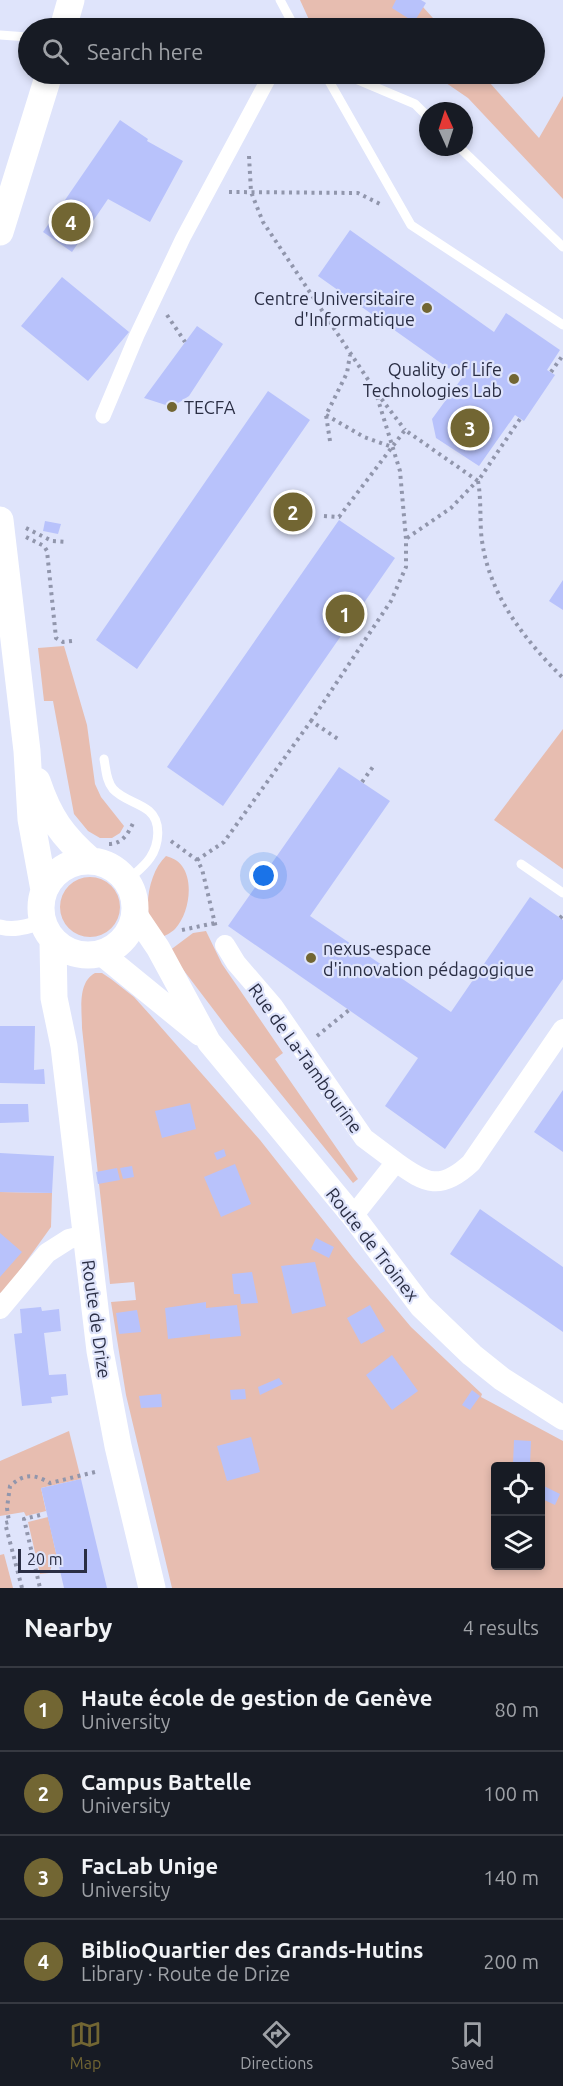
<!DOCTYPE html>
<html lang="en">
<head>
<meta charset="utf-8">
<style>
	:root { --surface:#171b24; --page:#242831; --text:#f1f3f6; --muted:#9ea1a6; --line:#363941; --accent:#726633 }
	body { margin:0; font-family:Ubuntu,sans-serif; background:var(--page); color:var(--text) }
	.controls { position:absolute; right:18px; bottom:18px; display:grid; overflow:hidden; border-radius:6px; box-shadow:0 3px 9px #0003 }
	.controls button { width:54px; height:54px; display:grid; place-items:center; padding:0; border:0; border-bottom:2px solid var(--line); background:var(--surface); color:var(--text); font:30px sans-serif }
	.compass { position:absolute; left:419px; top:102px; width:54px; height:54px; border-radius:50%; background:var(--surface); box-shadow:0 3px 9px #0003; rotate:357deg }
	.scale { position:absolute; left:18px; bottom:15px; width:69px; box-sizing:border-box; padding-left:6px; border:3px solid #2a2e44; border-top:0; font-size:16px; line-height:21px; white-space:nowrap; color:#2a2e44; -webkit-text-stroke:4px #dfe4fb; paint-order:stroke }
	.you { position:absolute; left:264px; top:876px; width:21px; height:21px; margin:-15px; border:4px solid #fff; border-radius:50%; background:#1a73e8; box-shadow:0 0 0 9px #1a73e833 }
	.badge { display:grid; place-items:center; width:39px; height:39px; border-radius:50%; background:var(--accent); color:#fff; font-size:20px; font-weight:700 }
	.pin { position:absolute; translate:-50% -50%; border:3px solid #fff; box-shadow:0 2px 6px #0006 }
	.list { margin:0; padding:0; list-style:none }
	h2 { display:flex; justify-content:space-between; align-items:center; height:78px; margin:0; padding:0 24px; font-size:26px }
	h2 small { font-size:20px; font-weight:400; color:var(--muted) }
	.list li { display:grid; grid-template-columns:39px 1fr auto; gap:18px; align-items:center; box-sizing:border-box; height:84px; padding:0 24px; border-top:2px solid var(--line) }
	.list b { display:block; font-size:22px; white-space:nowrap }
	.list p { margin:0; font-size:20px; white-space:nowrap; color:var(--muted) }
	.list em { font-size:20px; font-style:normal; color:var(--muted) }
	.icon { flex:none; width:33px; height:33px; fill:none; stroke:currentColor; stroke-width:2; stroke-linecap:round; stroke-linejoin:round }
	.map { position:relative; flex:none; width:563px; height:1588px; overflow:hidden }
	.search { position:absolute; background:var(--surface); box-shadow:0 3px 9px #0003; left:18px; right:18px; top:18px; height:66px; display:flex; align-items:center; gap:15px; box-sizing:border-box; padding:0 21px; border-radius:33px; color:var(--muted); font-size:22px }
	.sheet { height:414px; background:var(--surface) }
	nav { display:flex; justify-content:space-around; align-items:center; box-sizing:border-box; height:84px; border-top:2px solid var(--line); background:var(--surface); font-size:16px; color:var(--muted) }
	nav a { display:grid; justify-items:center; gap:3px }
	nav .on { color:var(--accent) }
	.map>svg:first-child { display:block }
	.green { fill:#e7bdb0; fill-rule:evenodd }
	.building { fill:#b8c2fb }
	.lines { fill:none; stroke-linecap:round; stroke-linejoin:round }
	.path { stroke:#9196ac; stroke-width:4; stroke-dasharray:3 4.5; stroke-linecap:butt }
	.service { stroke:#fff; stroke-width:9 }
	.pedestrian { stroke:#fff; stroke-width:15 }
	.minor { stroke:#fff; stroke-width:20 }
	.tertiary { stroke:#fff; stroke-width:24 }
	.secondary { stroke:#fff; stroke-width:27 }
	.poi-dot { fill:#726633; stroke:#dfe4fb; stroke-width:2 }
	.labels { text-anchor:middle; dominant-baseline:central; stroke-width:4.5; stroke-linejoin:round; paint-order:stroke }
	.poi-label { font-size:18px; fill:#2a2e44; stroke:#dfe4fb; text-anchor:end }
	.street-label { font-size:18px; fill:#2a2e44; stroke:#dfe4fb }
</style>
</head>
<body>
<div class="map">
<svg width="563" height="1588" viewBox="0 0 563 1588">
	<rect width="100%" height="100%" fill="#dfe4fb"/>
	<!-- green -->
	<path class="green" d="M300,0H420L423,7L442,28H318L311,24Z
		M433,74H482L539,138L563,96V199L468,98Z
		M64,646L87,725L95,784L101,797L124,826L120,833L112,838H100L88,831L74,814L53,701H44L38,648Z
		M563,729V869L494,820Z
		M166,856C172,858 178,860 182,866C194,882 189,914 175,929C171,933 164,936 159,939C156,931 151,923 149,916C145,897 152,869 166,856Z
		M60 907a30 30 0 1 1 60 0a30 30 0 1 1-60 0Z
		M206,931L222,964L283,1053L275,1059L358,1179L353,1183L229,1030L169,951L193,933Z
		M95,973H102L111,979L134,997L152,1017L260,1140L353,1258L411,1327L482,1394L481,1397L563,1441V1588H172L126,1395L111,1302L136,1300L134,1282L110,1284L82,1028C82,1010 77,983 95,973ZM496,1466H540V1566H496Z
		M0,1192L52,1193L51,1227L5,1291L0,1293Z
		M69,1431L81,1479L41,1488L46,1511L26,1516L24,1512L0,1516V1461Z
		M48,1517L58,1562L53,1563L49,1573L40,1574L28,1522Z
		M4,1554L13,1588H0V1555Z"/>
	<!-- building -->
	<path class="building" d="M396,0H421L426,3L414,22L392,8Z
		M120,120L148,139L147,141L183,161L150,222L108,199L72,252L43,232Z
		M350,230L494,332L506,313L560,350L547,370L555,375L524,421L515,415L479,466L436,438L432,419L462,378L318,276Z
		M62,277L129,332L88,381L21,326Z
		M197,326L223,344L189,396L172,407L144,398Z
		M268,391L310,420L137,669L96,640Z
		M339,520L395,558L223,806L167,767Z
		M45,521L61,524L58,534L43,531Z
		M563,580V610L549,601Z
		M339,767L390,801L310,916L451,1012L530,897L563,920V979L445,1149L385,1106L418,1058L228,926Z
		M0,1026H35L34,1070L44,1069L45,1084L0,1083Z
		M563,1090V1152L534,1132Z
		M190,1103L196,1129L162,1138L155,1111Z
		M0,1104H28L29,1122L0,1123Z
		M224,1149L226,1156L217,1160L214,1153Z
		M0,1153L54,1156L52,1193L0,1192Z
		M235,1164L251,1204L221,1217L204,1177Z
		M132,1166L134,1177L123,1179L120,1168Z
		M117,1168L120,1180L98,1184L96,1172Z
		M480,1209L563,1267V1332L450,1254Z
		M0,1233L22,1252L0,1277Z
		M316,1238L334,1247L329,1258L311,1249Z
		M315,1262L326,1306L292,1314L281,1266Z
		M252,1272L258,1303L241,1304L240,1294H234L232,1274Z
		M206,1302V1308L237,1305L241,1336L210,1339V1334L168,1339L165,1308Z
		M370,1305L385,1331L361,1344L347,1318Z
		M41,1307L42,1311L59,1309L61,1331L44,1333L49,1375L66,1374L68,1395L51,1397L52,1403L22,1406L14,1334L22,1333L20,1309Z
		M137,1310L141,1332L119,1334L116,1313Z
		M392,1355L418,1391L392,1410L366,1375Z
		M279,1378L283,1384L260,1395L258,1387Z
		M245,1389L246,1399L231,1400L230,1390Z
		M472,1390L480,1396L470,1410L462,1405Z
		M161,1394L162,1407L141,1408L139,1396Z
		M251,1437L260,1472L227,1481L217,1446Z
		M514,1440L531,1441L530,1466L513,1464Z
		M81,1479L94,1534L107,1588H64L41,1488Z
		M540,1484L560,1494L555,1505L540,1498Z"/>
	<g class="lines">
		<!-- path -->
		<path class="path" d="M249,156L251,192L263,222L375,390L400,471L406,539V567L391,601L311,721
			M229,192L358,193L382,205
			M167,315L185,342
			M551,372L563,355
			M377,393L405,430
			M326,415L364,437L392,447
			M330,441L326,415L347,373L350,355
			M478,481C481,498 480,514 481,532C486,591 522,637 563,678
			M324,516L339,517L405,430L478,481L520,419
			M26,528L52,541L67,542
			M26,537L44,546L47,551L56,638L63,642L72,641
			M407,538L451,508L477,481
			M362,782L375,764
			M171,841L197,860L202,869L216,928
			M109,844C123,844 129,832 134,821
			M197,860L224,842L311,721L338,739
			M560,918L563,915
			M182,930L215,923
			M317,1036L349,1010
			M40,1515L24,1519L40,1588
			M22,1588L5,1523L9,1522L7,1508L10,1486C25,1473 34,1474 50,1483L99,1471"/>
		<!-- service -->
		<path class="service" d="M280,0L295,28
			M0,35L28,37
			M325,74L411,225L563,325
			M344,74L415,104L428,117
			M459,147L563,247
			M104,759C106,769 106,781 113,789C123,800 138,802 149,811C162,822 159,845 150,858C144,867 134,874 127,881
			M521,864L563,893"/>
		<!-- pedestrian -->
		<path class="pedestrian" d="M103,416L137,335L183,238L271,74
			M0,927C15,931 28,926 43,922"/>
		<!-- minor -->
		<path class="minor" d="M225,945L236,963L273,1006L364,1138L396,1162
			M353,1216L396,1162C426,1184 441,1191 471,1163L563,1029
			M0,1309L47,1253L69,1239L86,1235"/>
		<!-- tertiary -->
		<path class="tertiary" d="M135,914L158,948L209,1042L353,1216L421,1306L472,1355L502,1379L563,1418
			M102,954L200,1034"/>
		<!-- secondary -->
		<path class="secondary" d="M63,28L71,0
			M0,232L49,74
			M0,520L27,751L31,819L44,890
			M37,781C49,817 62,836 91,861
			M41 908a47 47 0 1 1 94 0a47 47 0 1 1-94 0Z
			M53,941L54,998L64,1046L100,1351L118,1446L152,1588"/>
	</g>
	<!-- markers -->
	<g class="poi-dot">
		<circle cx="427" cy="308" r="6"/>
		<circle cx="514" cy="379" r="6"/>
		<circle cx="172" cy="407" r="6"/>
		<circle cx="311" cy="958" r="6"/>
	</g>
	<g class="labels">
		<!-- poi labels -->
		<g class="poi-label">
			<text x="415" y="298">Centre Universitaire<tspan x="415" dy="21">d'Informatique</tspan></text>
			<text x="502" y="369">Quality of Life<tspan x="502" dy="21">Technologies Lab</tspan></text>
			<text x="184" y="407" text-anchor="start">TECFA</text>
			<text x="323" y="948" text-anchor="start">nexus-espace<tspan x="323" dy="21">d'innovation pédagogique</tspan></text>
		</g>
		<!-- street labels -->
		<g class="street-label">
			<text transform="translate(306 1058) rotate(54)">Rue de La-Tambourine</text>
			<text transform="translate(373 1244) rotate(52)">Route de Troinex</text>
			<text transform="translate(97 1319) rotate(82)">Route de Drize</text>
		</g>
	</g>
</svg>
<div class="controls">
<button><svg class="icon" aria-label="locate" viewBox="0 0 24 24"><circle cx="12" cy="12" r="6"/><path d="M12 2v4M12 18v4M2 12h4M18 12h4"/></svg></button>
<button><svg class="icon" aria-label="layers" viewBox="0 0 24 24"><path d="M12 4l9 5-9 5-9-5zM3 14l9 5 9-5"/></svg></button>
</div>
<svg class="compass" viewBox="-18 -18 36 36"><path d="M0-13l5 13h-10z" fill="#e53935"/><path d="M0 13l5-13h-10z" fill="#9ea1a6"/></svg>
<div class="scale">20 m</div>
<div class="you"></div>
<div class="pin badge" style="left:345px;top:614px">1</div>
<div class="pin badge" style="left:293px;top:512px">2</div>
<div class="pin badge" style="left:470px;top:428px">3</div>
<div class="pin badge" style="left:71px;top:222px">4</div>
<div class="search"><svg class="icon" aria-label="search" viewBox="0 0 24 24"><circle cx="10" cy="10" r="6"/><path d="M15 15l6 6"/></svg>Search here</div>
</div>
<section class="sheet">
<h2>Nearby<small>4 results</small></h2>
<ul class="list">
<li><span class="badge">1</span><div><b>Haute école de gestion de Genève</b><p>University</p></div><em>80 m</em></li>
<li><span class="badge">2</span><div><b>Campus Battelle</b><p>University</p></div><em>100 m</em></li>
<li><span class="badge">3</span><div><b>FacLab Unige</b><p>University</p></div><em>140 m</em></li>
<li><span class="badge">4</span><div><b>BiblioQuartier des Grands-Hutins</b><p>Library · Route de Drize</p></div><em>200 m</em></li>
</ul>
</section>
<nav>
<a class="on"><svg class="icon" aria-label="map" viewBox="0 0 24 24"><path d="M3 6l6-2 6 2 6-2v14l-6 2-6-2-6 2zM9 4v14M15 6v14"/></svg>Map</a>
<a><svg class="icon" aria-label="directions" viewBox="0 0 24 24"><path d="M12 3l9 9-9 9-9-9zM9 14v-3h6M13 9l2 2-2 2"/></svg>Directions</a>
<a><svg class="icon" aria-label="saved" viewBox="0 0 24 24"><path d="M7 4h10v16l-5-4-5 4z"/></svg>Saved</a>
</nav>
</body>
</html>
